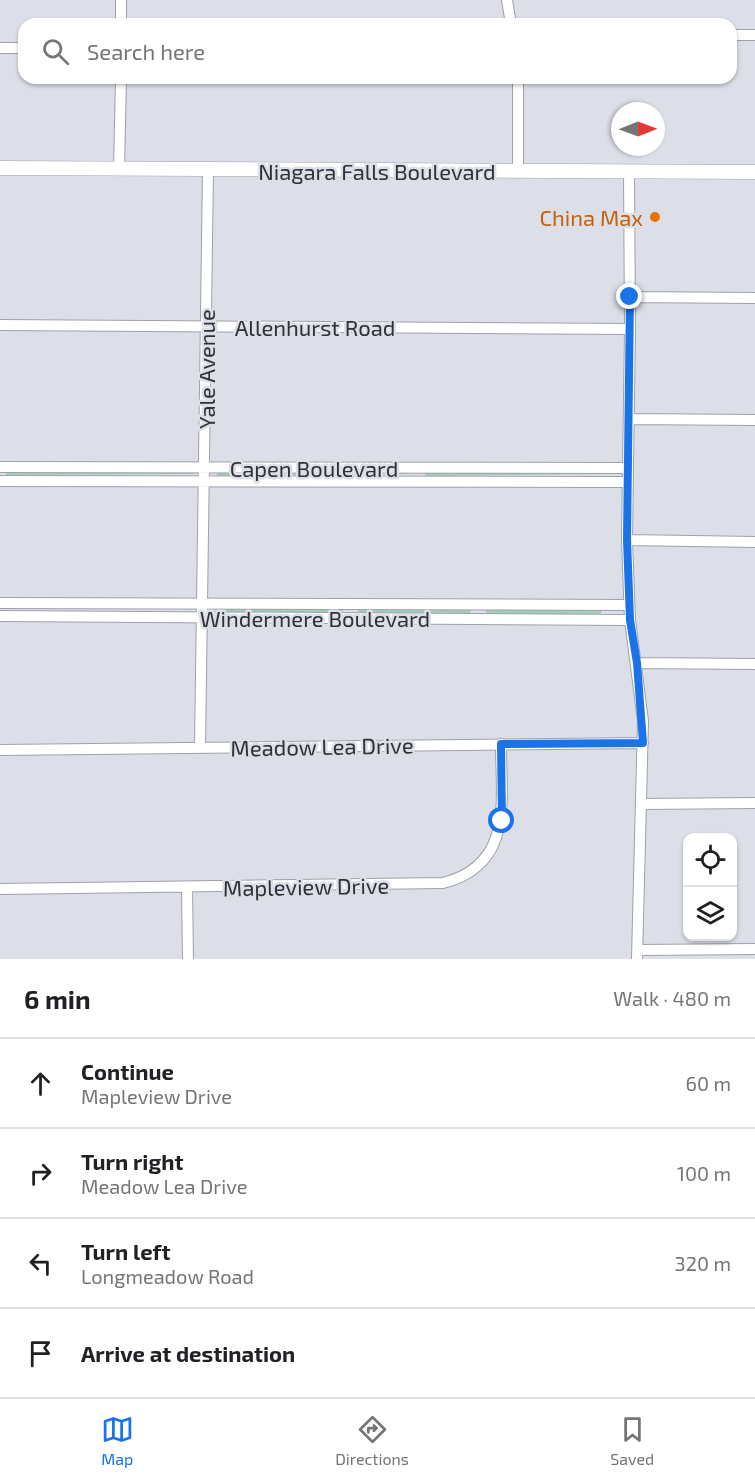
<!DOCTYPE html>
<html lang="en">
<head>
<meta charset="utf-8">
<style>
	:root { --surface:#fff; --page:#f2f2f2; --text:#202124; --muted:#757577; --line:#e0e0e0; --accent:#1a73e8 }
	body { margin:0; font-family:"Exo 2",sans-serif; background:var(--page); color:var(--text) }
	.controls { position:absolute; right:18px; bottom:18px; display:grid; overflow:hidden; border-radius:12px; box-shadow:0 2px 4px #0004 }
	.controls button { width:54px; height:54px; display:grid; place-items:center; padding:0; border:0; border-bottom:2px solid var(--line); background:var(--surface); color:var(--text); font:30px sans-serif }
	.compass { position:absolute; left:611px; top:102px; width:54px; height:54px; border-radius:50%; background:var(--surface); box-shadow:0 2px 4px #0004; rotate:89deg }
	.stop { position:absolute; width:18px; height:18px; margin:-14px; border:4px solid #1a73e8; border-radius:50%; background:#fff }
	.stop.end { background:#1a73e8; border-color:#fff; box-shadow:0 2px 6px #0008 }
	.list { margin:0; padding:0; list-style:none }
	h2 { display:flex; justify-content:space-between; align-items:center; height:78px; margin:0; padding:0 24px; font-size:26px }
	h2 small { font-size:20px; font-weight:400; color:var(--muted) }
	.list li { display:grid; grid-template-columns:39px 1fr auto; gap:18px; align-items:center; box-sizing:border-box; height:90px; padding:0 24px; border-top:2px solid var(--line) }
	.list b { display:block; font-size:22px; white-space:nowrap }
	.list p { margin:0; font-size:20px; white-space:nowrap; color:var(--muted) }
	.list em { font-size:20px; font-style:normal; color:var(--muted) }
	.icon { flex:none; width:33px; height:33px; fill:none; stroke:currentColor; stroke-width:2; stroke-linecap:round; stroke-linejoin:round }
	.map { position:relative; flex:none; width:755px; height:959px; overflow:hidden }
	.search { position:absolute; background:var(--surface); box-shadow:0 2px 4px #0004; left:18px; right:18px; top:18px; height:66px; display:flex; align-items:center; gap:15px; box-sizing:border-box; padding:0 21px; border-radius:18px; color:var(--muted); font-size:22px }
	.sheet { height:438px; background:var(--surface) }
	nav { display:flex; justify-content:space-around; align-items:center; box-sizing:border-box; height:84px; border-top:2px solid var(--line); background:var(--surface); font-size:16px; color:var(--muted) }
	nav a { display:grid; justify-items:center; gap:3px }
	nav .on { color:var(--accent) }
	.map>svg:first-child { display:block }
	.green { fill:#a4cdb9 }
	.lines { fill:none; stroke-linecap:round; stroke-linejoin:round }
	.minor-casing { stroke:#9ea1aa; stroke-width:12 }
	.major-casing { stroke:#9ea1aa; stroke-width:15 }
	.minor { stroke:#fff; stroke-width:10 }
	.major { stroke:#fff; stroke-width:14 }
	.route { stroke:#1a73e8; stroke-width:8 }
	.food-dot { fill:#e8710a; stroke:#dcdfe8; stroke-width:2 }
	.labels { text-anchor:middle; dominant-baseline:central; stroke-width:5; stroke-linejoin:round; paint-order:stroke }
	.street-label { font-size:22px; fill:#303135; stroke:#dcdfe8 }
	.food-label { font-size:22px; fill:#c56008; stroke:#dcdfe8; text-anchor:end }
</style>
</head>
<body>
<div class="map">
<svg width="755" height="959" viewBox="0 0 755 959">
	<rect width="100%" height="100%" fill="#dcdfe8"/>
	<!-- green -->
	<path class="green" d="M6,472H192L194,474L6,475Z
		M217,472H404L406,474L217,476Z
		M425,472L613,473L614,474L425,476Z
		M223,609H342L343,611L341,613L222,612Z
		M357,609H471V611L469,614L359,613Z
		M485,609H602V611L600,614H487Z"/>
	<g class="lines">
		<defs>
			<path id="minor" d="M507,0L511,24
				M121,24V0
				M731,35H755
				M0,48H24
				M119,169L121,78
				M518,171V78
				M629,171L630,329L627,540L630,620L643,721L637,959
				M630,297L755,298
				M0,325L630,329
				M629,419L755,420
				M0,467L628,468
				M0,481L627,482
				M627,540L755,542
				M0,603L629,605
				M0,616L630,620
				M637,663L755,664
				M200,747L208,170
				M0,750L643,743
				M641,804L755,803
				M187,887L188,959
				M0,889L443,883C514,865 501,801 501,744
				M638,950L755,949"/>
			<path id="major" d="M0,168L755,172"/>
		</defs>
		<!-- minor casing -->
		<use href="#minor" class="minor-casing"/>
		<!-- major casing -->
		<use href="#major" class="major-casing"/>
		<!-- minor -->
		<use href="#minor" class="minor"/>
		<!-- major -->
		<use href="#major" class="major"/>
	</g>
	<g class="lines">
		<!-- route -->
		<path class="route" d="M502,821L501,744L643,743L637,663L630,620L627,540L630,297"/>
	</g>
	<!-- markers -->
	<circle class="food-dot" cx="655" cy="217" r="6"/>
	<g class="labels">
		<!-- street labels -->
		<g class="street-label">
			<text x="377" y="171">Niagara Falls Boulevard</text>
			<text x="315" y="327">Allenhurst Road</text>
			<text transform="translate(206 369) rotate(-90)">Yale Avenue</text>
			<text x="314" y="468">Capen Boulevard</text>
			<text x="315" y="618">Windermere Boulevard</text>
			<text transform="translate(322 746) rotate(-1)">Meadow Lea Drive</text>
			<text transform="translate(306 886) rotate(-1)">Mapleview Drive</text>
		</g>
		<!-- food labels -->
		<g class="food-label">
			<text x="643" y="217">China Max</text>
		</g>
	</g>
</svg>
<div class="controls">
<button><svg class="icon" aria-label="locate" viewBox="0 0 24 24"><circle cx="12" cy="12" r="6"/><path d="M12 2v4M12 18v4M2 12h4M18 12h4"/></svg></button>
<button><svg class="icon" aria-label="layers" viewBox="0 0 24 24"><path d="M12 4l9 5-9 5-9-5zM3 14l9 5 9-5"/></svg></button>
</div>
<svg class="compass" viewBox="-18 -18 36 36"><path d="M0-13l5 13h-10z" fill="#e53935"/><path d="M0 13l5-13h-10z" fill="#757577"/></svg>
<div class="stop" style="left:502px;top:821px"></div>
<div class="stop end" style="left:630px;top:297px"></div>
<div class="search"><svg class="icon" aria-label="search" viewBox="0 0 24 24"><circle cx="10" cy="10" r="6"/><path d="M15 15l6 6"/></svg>Search here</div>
</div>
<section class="sheet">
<h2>6 min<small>Walk · 480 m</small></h2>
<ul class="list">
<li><svg class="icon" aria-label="ahead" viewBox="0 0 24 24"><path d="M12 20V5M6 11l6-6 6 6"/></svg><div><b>Continue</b><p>Mapleview Drive</p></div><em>60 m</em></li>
<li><svg class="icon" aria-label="right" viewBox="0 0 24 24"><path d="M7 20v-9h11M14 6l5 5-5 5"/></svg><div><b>Turn right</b><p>Meadow Lea Drive</p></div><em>100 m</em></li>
<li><svg class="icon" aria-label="left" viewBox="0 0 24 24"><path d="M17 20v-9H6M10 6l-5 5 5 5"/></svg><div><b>Turn left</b><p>Longmeadow Road</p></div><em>320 m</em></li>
<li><svg class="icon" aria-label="arrive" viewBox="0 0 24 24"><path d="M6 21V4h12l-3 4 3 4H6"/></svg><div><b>Arrive at destination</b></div></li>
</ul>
</section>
<nav>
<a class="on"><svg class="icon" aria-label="map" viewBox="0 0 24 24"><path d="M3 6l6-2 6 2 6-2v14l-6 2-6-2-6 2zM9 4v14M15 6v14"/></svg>Map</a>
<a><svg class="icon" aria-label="directions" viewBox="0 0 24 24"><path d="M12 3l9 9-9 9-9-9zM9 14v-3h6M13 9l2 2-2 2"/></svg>Directions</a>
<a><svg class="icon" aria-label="saved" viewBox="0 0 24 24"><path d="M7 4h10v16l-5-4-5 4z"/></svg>Saved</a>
</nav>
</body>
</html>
